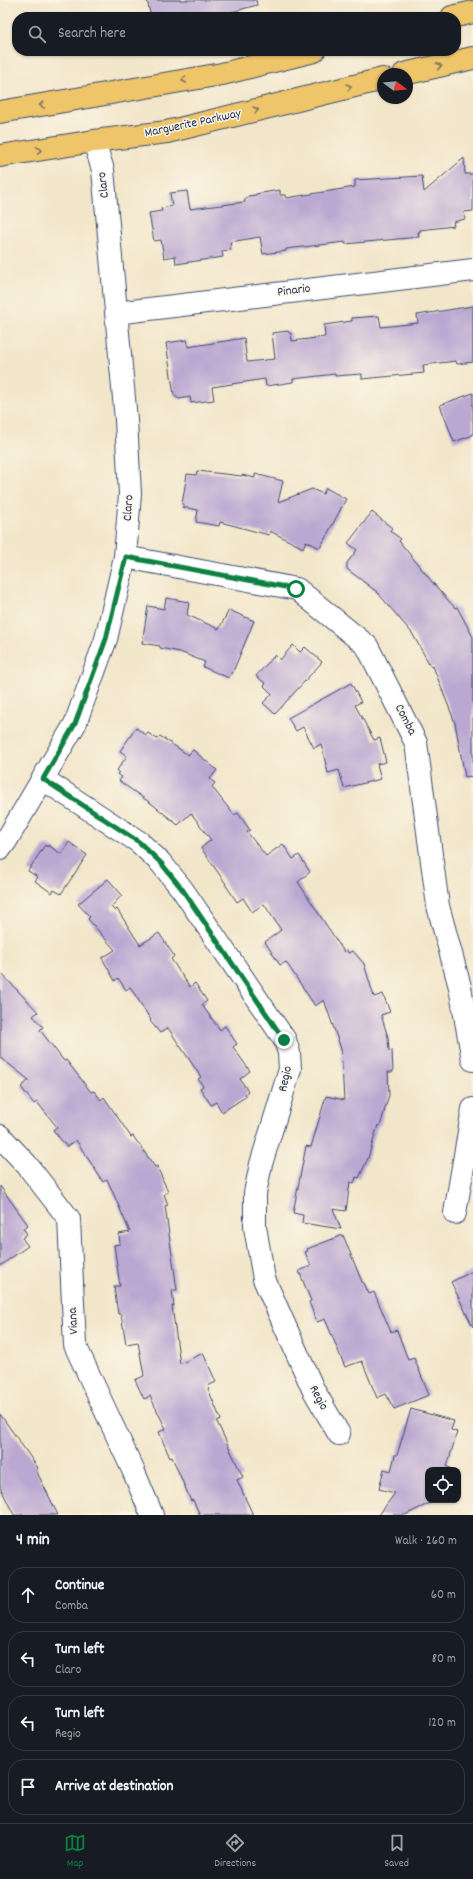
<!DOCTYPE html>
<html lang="en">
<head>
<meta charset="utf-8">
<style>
	:root { --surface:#171b24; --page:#20242c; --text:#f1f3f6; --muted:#9ea1a6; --line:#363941; --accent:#0b8043 }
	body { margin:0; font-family:Dekko,sans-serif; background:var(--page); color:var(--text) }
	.controls { position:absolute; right:12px; bottom:12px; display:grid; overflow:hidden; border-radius:8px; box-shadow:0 1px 3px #0004 }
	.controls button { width:36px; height:36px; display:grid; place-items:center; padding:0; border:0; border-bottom:1px solid var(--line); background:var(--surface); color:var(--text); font:20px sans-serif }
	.compass { position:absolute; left:377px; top:68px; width:36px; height:36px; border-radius:50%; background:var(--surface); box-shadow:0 1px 3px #0004; rotate:106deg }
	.stop { position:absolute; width:12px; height:12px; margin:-9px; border:3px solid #0b8043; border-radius:50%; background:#fff }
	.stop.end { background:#0b8043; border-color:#fff; box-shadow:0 1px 4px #0008 }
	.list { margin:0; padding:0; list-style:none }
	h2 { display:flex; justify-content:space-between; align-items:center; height:52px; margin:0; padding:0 16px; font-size:17px }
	h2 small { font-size:13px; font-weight:400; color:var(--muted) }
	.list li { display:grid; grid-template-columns:26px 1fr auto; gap:12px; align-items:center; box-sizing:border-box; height:56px; margin:0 8px 8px; padding:0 8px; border:1px solid var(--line); border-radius:16px }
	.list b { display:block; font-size:15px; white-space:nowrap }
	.list p { margin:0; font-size:13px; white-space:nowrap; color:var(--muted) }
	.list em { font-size:13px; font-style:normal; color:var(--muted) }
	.icon { flex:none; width:22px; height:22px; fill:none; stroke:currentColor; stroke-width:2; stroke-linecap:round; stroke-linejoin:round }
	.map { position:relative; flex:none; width:473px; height:1515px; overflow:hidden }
	.search { position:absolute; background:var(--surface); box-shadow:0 1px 3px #0004; left:12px; right:12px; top:12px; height:44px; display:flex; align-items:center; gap:10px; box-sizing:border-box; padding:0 14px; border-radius:16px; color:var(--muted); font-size:15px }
	.sheet { height:308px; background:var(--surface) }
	nav { display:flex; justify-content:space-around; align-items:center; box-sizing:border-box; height:56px; border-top:1px solid var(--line); background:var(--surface); font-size:11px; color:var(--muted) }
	nav a { display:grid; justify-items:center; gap:2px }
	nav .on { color:var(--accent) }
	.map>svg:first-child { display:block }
	.building { fill:#bba8d2 }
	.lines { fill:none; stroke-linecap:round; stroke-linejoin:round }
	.minor-casing { stroke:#3b4a6e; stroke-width:24 }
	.major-casing { stroke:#3b4a6e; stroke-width:24 }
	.minor { stroke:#fff; stroke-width:22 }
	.major { stroke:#eec569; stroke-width:22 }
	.oneway { stroke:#7a7263 }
	.route { stroke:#0b8043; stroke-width:5 }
	.labels { text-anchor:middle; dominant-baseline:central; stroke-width:3; stroke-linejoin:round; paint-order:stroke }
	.street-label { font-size:13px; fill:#1b2f5e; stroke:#fcf5e5 }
</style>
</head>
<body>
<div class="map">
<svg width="473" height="1515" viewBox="0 0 473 1515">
	<rect width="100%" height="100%" fill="#fcf5e5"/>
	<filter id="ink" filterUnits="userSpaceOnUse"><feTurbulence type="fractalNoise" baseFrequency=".025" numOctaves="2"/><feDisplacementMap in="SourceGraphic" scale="8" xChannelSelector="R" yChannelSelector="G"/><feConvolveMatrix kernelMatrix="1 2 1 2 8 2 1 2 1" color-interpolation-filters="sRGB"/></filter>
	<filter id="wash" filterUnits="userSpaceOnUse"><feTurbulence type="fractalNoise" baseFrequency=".012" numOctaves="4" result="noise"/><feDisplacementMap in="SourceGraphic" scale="16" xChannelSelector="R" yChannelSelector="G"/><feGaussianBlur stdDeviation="0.9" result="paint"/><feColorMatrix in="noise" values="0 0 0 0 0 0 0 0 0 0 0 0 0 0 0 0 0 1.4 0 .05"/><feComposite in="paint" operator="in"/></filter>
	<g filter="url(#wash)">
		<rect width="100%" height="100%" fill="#f2e6ca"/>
		<g id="blocks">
			<!-- building -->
			<path class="building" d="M147,0H256L257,5L213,17H151Z
				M464,158L465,174H473V211L464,212L465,219L453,222L454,226L420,230V232H418L419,237L345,244V242L286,249V251L263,254L260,237L230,242L231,250L222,251L223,257L176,264L175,256L164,258L161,240L154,241L149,213L162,211L161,208L172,206L170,193L187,191L190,209L245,202V199L248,198V196L256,195V194L280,190V195H285L286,198L355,187V180L422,176L424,192Z
				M473,306V362L457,364L456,361L423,365L424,373L362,379V374L335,376V374L293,379V382L266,386L265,379L212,387L214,400L191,403L190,397L179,399L174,395L166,343L187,340L188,347L244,338L247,362L275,359L272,333L288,331L289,333H291L292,341L325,337L324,325L352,321V318L379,316L381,327L418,323L417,315Z
				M473,393V435L454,442L440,405Z
				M197,471L242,476V475L255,478V474L283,481L278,502L312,489L323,494L326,488L346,499L320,548L306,541L303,548L270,531L269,535L220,522L219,526L196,522L198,510L183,507L184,504H182L187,474L196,475Z
				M372,512L392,528L390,531L401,539L399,541L433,583L455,608L457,607L473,637V776L465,777L455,723L433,666L431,667L412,633L377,592L347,569V563L357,550L348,543Z
				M166,598L189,602L187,615L219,629L229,610L254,621L232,674L231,673L229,678L203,667L205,662L180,652L160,648V646L142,643L148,606L164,609Z
				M293,645L300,652L305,647L322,662L275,714L263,703L272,694L264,686L266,684L256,676L275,655L280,660Z
				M351,683L361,702L355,705L374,740L380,738L386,762L377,764L381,779L344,788L339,770L328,773L321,744L314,748L303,727L296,731L288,718Z
				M136,728L146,735L148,733L157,739L160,736L188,755L193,750L217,770L210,779L215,783L212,787L234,815L238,813L250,830L247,832L266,856L283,844L293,859L299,855L310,872L298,882L344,952L347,950L348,953L353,951L364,964L374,997L383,994L390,1012L381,1015L388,1037L389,1051L392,1050L393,1072H388L389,1095L380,1126L378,1125L368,1158L359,1178L356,1177L354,1183L350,1182L346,1211L333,1209L341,1229L302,1223L303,1215L293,1213L306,1146L311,1147L326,1096L344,1100L341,1049L324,1000L315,1006L286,962L280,965L265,942L281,930L264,904L252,912L243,898L237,902L225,884H226L201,848L211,840L191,813L178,825L152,804L119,781L122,777L117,774L119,772L117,770L127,756L120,751Z
				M69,842L87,855L61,894L54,890L52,893L35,881L38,877L28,871L45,845L47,847L48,845L61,854Z
				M108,879L122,895L111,907L115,911L117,909L140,945L159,933L174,956L171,959L190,987L195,983L207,1001L202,1005L220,1030L225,1026L237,1044L233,1047L250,1071L240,1079L248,1091L245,1094L247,1096L222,1112L216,1102L211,1105L200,1088L203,1086L198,1079L201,1077L168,1028L160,1033L150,1021L151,1020L130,987L126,990L118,978L115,981L102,958L115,950L88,919L90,917L78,904Z
				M0,972L38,1012L33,1016L43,1027L40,1030L64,1061L66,1060L91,1092L94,1091L101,1100L104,1097L131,1137L133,1136L155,1167L157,1166L168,1192L164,1194L168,1205L165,1206L177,1290H172L174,1306H172L180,1364L203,1353L216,1382L208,1386L209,1389H208L221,1420L217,1422L243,1477L237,1480L253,1515H200L193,1500L191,1501L172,1457L170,1458L159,1432L166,1429L150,1396L144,1399L135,1380L144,1376L138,1342L126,1344L121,1314H118L114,1286H120L114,1245L120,1244L119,1234L130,1232L107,1179L103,1182L76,1140L67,1147L53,1130L57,1127L37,1102L34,1104L21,1087L29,1080L0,1057Z
				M0,1186L28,1225L23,1228L27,1234L22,1238L28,1246L0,1266Z
				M343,1235L362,1282L364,1283L369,1294L374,1292L391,1332L397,1330L408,1360L414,1358L429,1395L394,1409L386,1394L377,1398L362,1361L345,1367L325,1319L317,1322L309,1302L311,1301L299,1271L311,1266L305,1252L308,1251L307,1249Z
				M473,1271V1327L451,1282Z
				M411,1409L454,1421L451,1430L457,1432L447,1467L451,1468L450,1470H428V1500H436L405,1515H379L395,1493L379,1489L384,1469L391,1471L395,1455H397Z
				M0,1414L38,1468L36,1470L58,1515H14L0,1487Z"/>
		</g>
	</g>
	<g filter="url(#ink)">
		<use href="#blocks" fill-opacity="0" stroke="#3b4a6e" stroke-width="1"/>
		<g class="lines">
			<defs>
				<path id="minor" d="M116,313L473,270
					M125,557L297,589L367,646L416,743L438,906L460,987L473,1060
					M43,779L139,842L161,863L182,889L285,1040L289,1053L290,1069L261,1164L255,1193V1227L264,1279L313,1389L339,1434
					M0,849L6,841L75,724L106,639L125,557L130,494L126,420L103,170L94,141
					M0,1136L27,1165L69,1219L75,1345L133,1470L152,1515
					M455,1213L473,1109"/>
				<path id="major" d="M452,17L473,12
					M404,74L473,58
					M0,112L222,74L314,51
					M0,156L94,141L167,132L383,79"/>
			</defs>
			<!-- minor casing -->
			<use href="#minor" class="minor-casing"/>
			<!-- major casing -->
			<use href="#major" class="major-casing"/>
			<!-- minor -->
			<use href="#minor" class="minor"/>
			<!-- major -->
			<use href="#major" class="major"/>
		</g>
		<!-- one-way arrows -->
		<defs><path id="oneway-chevron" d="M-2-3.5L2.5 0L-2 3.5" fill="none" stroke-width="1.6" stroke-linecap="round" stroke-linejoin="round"/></defs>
		<g class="oneway">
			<use href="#oneway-chevron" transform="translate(439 66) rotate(-13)"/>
			<use href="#oneway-chevron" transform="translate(184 80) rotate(170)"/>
			<use href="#oneway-chevron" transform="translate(349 87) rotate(-13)"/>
			<use href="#oneway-chevron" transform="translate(42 105) rotate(171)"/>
			<use href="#oneway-chevron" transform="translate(256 110) rotate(-14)"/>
			<use href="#oneway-chevron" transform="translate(39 150) rotate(-10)"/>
		</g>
	</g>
	<g class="lines" filter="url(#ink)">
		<!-- route -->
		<path class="route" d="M284,1040L182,889L161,863L139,842L43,779L75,724L106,639L126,557L296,589"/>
	</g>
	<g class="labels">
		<!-- street labels -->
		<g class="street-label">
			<text transform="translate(193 124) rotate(-12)">Marguerite Parkway</text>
			<text transform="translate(104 185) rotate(-97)">Claro</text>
			<text transform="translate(294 291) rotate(-7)">Pinario</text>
			<text transform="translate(129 508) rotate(-87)">Claro</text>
			<text transform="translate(405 720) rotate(63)">Comba</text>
			<text transform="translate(286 1079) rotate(-78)">Regio</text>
			<text transform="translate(74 1321) rotate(-93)">Viana</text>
			<text transform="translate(318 1398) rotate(62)">Regio</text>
		</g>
	</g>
</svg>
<div class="controls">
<button><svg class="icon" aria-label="locate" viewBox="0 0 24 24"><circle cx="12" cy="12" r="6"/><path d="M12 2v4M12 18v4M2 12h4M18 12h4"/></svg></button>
</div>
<svg class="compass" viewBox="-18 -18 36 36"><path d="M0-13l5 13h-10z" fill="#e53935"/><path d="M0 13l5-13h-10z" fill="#9ea1a6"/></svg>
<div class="stop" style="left:296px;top:589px"></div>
<div class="stop end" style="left:284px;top:1040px"></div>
<div class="search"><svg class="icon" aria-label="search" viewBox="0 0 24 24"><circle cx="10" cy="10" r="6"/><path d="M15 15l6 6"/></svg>Search here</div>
</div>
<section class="sheet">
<h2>4 min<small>Walk · 260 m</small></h2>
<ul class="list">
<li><svg class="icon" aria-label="ahead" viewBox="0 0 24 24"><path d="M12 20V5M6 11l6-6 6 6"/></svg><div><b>Continue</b><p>Comba</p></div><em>60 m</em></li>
<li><svg class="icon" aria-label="left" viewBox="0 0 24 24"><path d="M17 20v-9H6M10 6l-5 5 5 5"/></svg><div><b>Turn left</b><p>Claro</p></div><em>80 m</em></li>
<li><svg class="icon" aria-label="left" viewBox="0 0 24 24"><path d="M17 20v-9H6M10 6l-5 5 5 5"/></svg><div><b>Turn left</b><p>Regio</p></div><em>120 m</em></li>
<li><svg class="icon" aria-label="arrive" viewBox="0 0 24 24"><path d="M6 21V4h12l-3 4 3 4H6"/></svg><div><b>Arrive at destination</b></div></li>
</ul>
</section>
<nav>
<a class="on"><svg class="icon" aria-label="map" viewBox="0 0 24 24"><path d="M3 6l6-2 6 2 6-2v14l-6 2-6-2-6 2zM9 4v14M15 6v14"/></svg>Map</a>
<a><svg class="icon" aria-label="directions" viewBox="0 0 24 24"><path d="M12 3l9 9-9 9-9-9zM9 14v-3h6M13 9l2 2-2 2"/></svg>Directions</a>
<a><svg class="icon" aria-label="saved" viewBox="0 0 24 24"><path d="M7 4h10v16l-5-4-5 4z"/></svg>Saved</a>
</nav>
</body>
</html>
